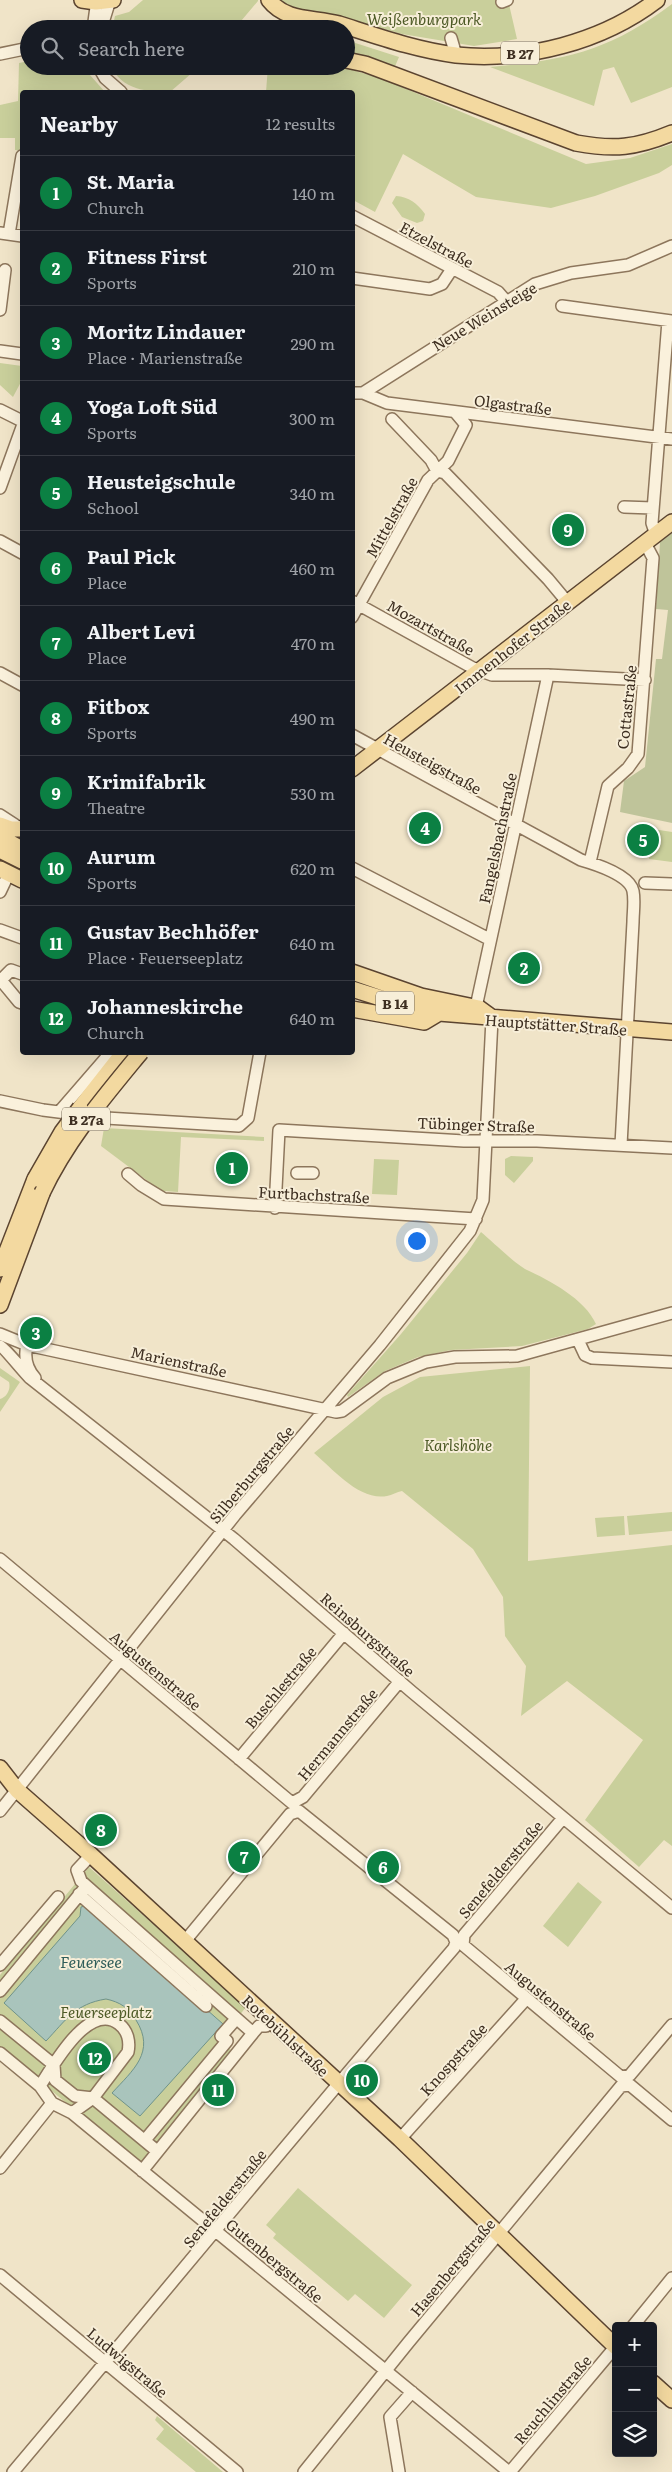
<!DOCTYPE html>
<html lang="en">
<head>
<meta charset="utf-8">
<style>
	:root { --surface:#171b24; --page:#20242c; --text:#f1f3f6; --muted:#9ea1a6; --line:#363941; --accent:#0b8043 }
	body { margin:0; font-family:Literata,serif; background:var(--page); color:var(--text) }
	.controls { position:absolute; right:15px; bottom:15px; display:grid; overflow:hidden; border-radius:5px; box-shadow:0 5px 20px #0002 }
	.controls button { width:45px; height:45px; display:grid; place-items:center; padding:0; border:0; border-bottom:1px solid var(--line); background:var(--surface); color:var(--text); font:25px sans-serif }
	.you { position:absolute; left:416px; top:1240px; width:18px; height:18px; margin:-12px; border:4px solid #fff; border-radius:50%; background:#1a73e8; box-shadow:0 0 0 8px #1a73e833 }
	.badge { display:grid; place-items:center; width:32px; height:32px; border-radius:50%; background:var(--accent); color:#fff; font-size:16px; font-weight:700 }
	.pin { position:absolute; translate:-50% -50%; border:2px solid #fff; box-shadow:0 1px 5px #0006 }
	.list { margin:0; padding:0; list-style:none }
	h2 { display:flex; justify-content:space-between; align-items:center; height:65px; margin:0; padding:0 20px; font-size:21px }
	h2 small { font-size:16px; font-weight:400; color:var(--muted) }
	.list li { display:grid; grid-template-columns:32px 1fr auto; gap:15px; align-items:center; box-sizing:border-box; height:75px; padding:0 20px; border-top:1px solid var(--line) }
	.list b { display:block; font-size:19px; white-space:nowrap }
	.list p { margin:0; font-size:16px; white-space:nowrap; color:var(--muted) }
	.list em { font-size:16px; font-style:normal; color:var(--muted) }
	.icon { flex:none; width:28px; height:28px; fill:none; stroke:currentColor; stroke-width:2; stroke-linecap:round; stroke-linejoin:round }
	.map { position:relative; flex:none; width:672px; height:2472px; overflow:hidden }
	.search { position:absolute; background:var(--surface); box-shadow:0 5px 20px #0002; left:20px; top:20px; width:335px; height:55px; display:flex; align-items:center; gap:12px; box-sizing:border-box; padding:0 18px; border-radius:28px; color:var(--muted); font-size:19px }
	.panel { position:absolute; background:var(--surface); box-shadow:0 5px 20px #0002; left:20px; top:90px; width:335px; height:965px; border-radius:5px }
	.map>svg:first-child { display:block }
	.green { fill:#c9cf9b }
	.cemetery { fill:#bfc49a }
	.water { fill:#a9c4bc; stroke:#6f938a }
	.lines { fill:none; stroke-linecap:round; stroke-linejoin:round }
	.minor-casing { stroke:#8d765c; stroke-width:14 }
	.major-casing { stroke:#5b4430; stroke-width:18 }
	.minor { stroke:#faf1dc; stroke-width:11 }
	.major { stroke:#f3d9a0; stroke-width:15 }
	.major-bridge-casing { stroke:#5b4430; stroke-width:18; stroke-linecap:butt }
	.major-bridge { stroke:#f3d9a0; stroke-width:15 }
	.labels { text-anchor:middle; dominant-baseline:central; stroke-width:4; stroke-linejoin:round; paint-order:stroke }
	.shield { fill:#f7eed8; stroke:#756857; stroke-width:1 }
	.shield-label { font-size:14px; font-weight:bold; fill:#3d2e20 }
	.park-label { font-size:15px; font-style:italic; fill:#4d5a26; stroke:#f7eed8 }
	.street-label { font-size:15px; fill:#3d2e20; stroke:#f7eed8 }
	.water-label { font-size:16px; font-style:italic; fill:#2f5d5a; stroke:#f7eed8 }
</style>
</head>
<body>
<div class="map">
<svg width="672" height="2472" viewBox="0 0 672 2472">
	<rect width="100%" height="100%" fill="#f0e4c8"/>
	<!-- green -->
	<path class="green" d="M143,0H258V1L236,27L252,29H112L115,16L129,12Z
		M275,0H508L517,39L474,46L402,34L323,13L297,11Z
		M672,4V87L631,103L614,67L603,70L594,106L490,67C567,60 609,51 672,4Z
		M346,40L399,57L393,71L346,54Z
		M29,61V66H82L105,92H22V151L15,150V138H0V105L18,101L19,63Z
		M111,66H200L170,92C147,92 122,90 111,66Z
		M268,66H338L380,78L586,164L630,158L672,144V165L659,173L595,196L551,208L476,197L403,154L375,212L353,200L352,92H266Z
		M396,196C409,197 417,203 425,214L423,221L417,223L402,217L392,203Z
		M0,363L22,366V380L13,397L0,385Z
		M653,829L672,832V862L649,859Z
		M104,1128L264,1137V1141L181,1137L178,1192L165,1191V1194L101,1146Z
		M511,1156L533,1157V1161L514,1183L505,1175V1159Z
		M374,1159L399,1160L397,1195L372,1194Z
		M481,1232C493,1242 515,1264 527,1270C549,1280 585,1299 596,1324L588,1329L522,1346L451,1350L418,1357L385,1371L348,1397L347,1395L401,1334L467,1253Z
		M530,1366L528,1561L672,1545V1846L664,1840L639,1867L585,1820L643,1740L567,1681L521,1716L526,1666L505,1636L503,1597L473,1549L402,1491C397,1492 392,1495 387,1496C359,1501 333,1469 314,1453L383,1397L420,1377Z
		M0,1368L20,1382L0,1412V1399C7,1397 11,1389 9,1382L0,1376Z
		M672,1512V1531L629,1535L627,1516Z
		M624,1516L625,1535L597,1537L595,1518Z
		M89,1867L246,2007L220,2040L231,2050L141,2165L0,2048V1975Z
		M578,1882L602,1902L568,1947L543,1926Z
		M298,2188L412,2285L384,2318L355,2294L348,2301L273,2238L276,2234L266,2225Z
		M157,2416L223,2472H196L156,2439L164,2429L155,2420Z"/>
	<!-- cemetery -->
	<path class="cemetery" d="M672,533V823L620,812L624,781L645,767L656,659H662L668,610L656,609L660,542Z"/>
	<!-- water -->
	<path class="water" d="M88,1905L223,2024L140,2116L112,2093C133,2070 156,2052 136,2020C129,2008 120,2002 106,1999C75,2004 66,2020 46,2041L4,2003L80,1916L81,1907Z"/>
	<g class="lines">
		<defs>
			<path id="minor" d="M502,2L507,0
				M93,29L97,0
				M101,29L110,0
				M451,38L456,55
				M0,54L29,48
				M98,66L105,78L121,92
				M352,216L498,292L506,301
				M0,233L22,236
				M9,234L22,156
				M352,278L430,289L442,284L452,269
				M562,306L672,321
				M0,310L5,270
				M0,351L22,354
				M352,393H363L387,403L672,439
				M363,393L535,284L571,273L628,265L672,246
				M0,410L22,421
				M392,419L431,460L437,471L445,473L548,579L568,603
				M0,488L22,427
				M624,507L653,508
				M656,535L652,523L668,321
				M0,541L22,553
				M352,601L473,668L492,675H548L645,680
				M352,617L428,480L448,461L466,425L455,412
				M0,673L22,685
				M352,735L581,860C595,864 630,875 633,891C635,901 633,913 633,922L621,1145
				M0,815L20,828
				M590,862L608,786L628,768L638,754L653,558L645,543
				M352,868L489,939
				M645,883L672,884
				M0,892L9,873
				M0,930L22,938
				M0,979L19,1002L22,1003
				M2,979L11,970L22,974
				M476,1007L548,675
				M0,1101L43,1110L106,1118L239,1126L248,1118L260,1052
				M59,1112L111,1052
				M297,1173H313
				M128,1174L141,1185L164,1199L476,1219
				M275,1208L279,1130L464,1141H537L672,1148
				M0,1334L27,1345L336,1412L342,1411L387,1378L426,1362L455,1357L517,1356L672,1313
				M578,1340L585,1355L592,1358L672,1362
				M27,1345C24,1357 27,1369 35,1378
				M0,1346C4,1347 23,1371 30,1378L234,1539L412,1692L672,1908
				M0,1559L292,1803L303,1797L400,1681
				M239,1759L344,1633
				M0,1811L235,1515L380,1345L470,1231L483,1200L492,1019
				M563,1818L464,1935L463,1945L621,2077L630,2075L672,2025
				M91,1855L77,1870L81,1881L253,2033
				M79,1894L206,2006
				M0,1965L58,1897
				M0,1991L84,1889
				M0,2021L54,2065L55,2080L75,2096L93,2098L157,2151
				M0,2053L40,2086L52,2103L72,2113L509,2472
				M40,2086C53,2066 89,2000 119,2024C128,2031 130,2042 128,2052L93,2098L72,2113
				M400,2139L526,1999
				M145,2140L227,2041L221,2036L236,2019
				M0,2168L52,2103
				M142,2171L253,2033L259,2026H266L271,2020
				M0,2275L237,2472
				M633,2326L672,2278
				M13,2472C160,2298 305,2121 454,1948L456,1942L453,1935L299,1811L290,1814L185,1941
				M304,2472L408,2343L621,2086L630,2085L672,2120
				M399,2472L390,2417L412,2392
				M510,2472L616,2346"/>
			<path id="major" d="M82,0L96,2L113,0
				M269,0C286,22 314,17 339,24C377,36 416,50 456,55C525,62 602,42 657,0
				M346,60L365,64L576,143C614,150 636,148 672,133
				M352,769L672,522
				M0,825L11,829H22
				M0,837L22,849
				M0,850L22,861
				M0,869L22,880
				M352,972L421,996L479,1008L490,1016
				M352,989L406,1006L439,1013L672,1032
				M352,1009L424,1022L439,1013
				M80,1108L124,1052
				M0,1269L35,1179
				M0,1305L42,1193
				M0,1768L17,1790L91,1855L400,2139L616,2347
				M653,2383L672,2400"/>
		</defs>
		<!-- minor casing -->
		<use href="#minor" class="minor-casing"/>
		<!-- major casing -->
		<use href="#major" class="major-casing"/>
		<!-- minor -->
		<use href="#minor" class="minor"/>
		<!-- major -->
		<use href="#major" class="major"/>
		<defs>
			<path id="major-bridge" d="M35,1179L62,1132L80,1108
				M42,1193C67,1140 104,1097 141,1052"/>
		</defs>
		<!-- major-bridge casing -->
		<use href="#major-bridge" class="major-bridge-casing"/>
		<!-- major-bridge -->
		<use href="#major-bridge" class="major-bridge"/>
	</g>
	<g class="labels">
		<!-- shield labels -->
		<g class="shield">
			<rect x="501" y="41.5" width="38" height="23" rx="4"/>
			<rect x="376" y="991.5" width="38" height="23" rx="4"/>
			<rect x="62" y="1107.5" width="48" height="23" rx="4"/>
		</g>
		<g class="shield-label">
			<text x="520" y="53">B 27</text>
			<text x="395" y="1003">B 14</text>
			<text x="86" y="1119">B 27a</text>
		</g>
		<!-- park labels -->
		<g class="park-label">
			<text x="424" y="18">Weißenburgpark</text>
			<text x="458" y="1444">Karlshöhe</text>
			<text x="106" y="2011">Feuerseeplatz</text>
		</g>
		<!-- street labels -->
		<g class="street-label">
			<text transform="translate(437 244) rotate(28)">Etzelstraße</text>
			<text transform="translate(484 316) rotate(-31)">Neue Weinsteige</text>
			<text transform="translate(513 404) rotate(7)">Olgastraße</text>
			<text transform="translate(391 517) rotate(-61)">Mittelstraße</text>
			<text transform="translate(431 627) rotate(29)">Mozartstraße</text>
			<text transform="translate(512 646) rotate(-38)">Immenhofer Straße</text>
			<text transform="translate(626 707) rotate(-84)">Cottastraße</text>
			<text transform="translate(433 763) rotate(29)">Heusteigstraße</text>
			<text transform="translate(497 838) rotate(-78)">Fangelsbachstraße</text>
			<text transform="translate(556 1024) rotate(4)">Hauptstätter Straße</text>
			<text transform="translate(476 1124) rotate(2)">Tübinger Straße</text>
			<text transform="translate(314 1194) rotate(3)">Furtbachstraße</text>
			<text transform="translate(179 1361) rotate(12)">Marienstraße</text>
			<text transform="translate(251 1474) rotate(-50)">Silberburgstraße</text>
			<text transform="translate(368 1634) rotate(41)">Reinsburgstraße</text>
			<text transform="translate(156 1670) rotate(40)">Augustenstraße</text>
			<text transform="translate(280 1687) rotate(-50)">Buschlestraße</text>
			<text transform="translate(337 1734) rotate(-50)">Hermannstraße</text>
			<text transform="translate(500 1869) rotate(-50)">Senefelderstraße</text>
			<text transform="translate(551 2000) rotate(40)">Augustenstraße</text>
			<text transform="translate(286 2035) rotate(43)">Rotebühlstraße</text>
			<text transform="translate(453 2059) rotate(-48)">Knospstraße</text>
			<text transform="translate(224 2198) rotate(-51)">Senefelderstraße</text>
			<text transform="translate(275 2260) rotate(40)">Gutenbergstraße</text>
			<text transform="translate(452 2267) rotate(-50)">Hasenbergstraße</text>
			<text transform="translate(128 2362) rotate(40)">Ludwigstraße</text>
			<text transform="translate(552 2399) rotate(-50)">Reuchlinstraße</text>
		</g>
		<!-- water labels -->
		<g class="water-label">
			<text x="91" y="1961">Feuersee</text>
		</g>
	</g>
</svg>
<div class="controls">
<button>+</button>
<button>−</button>
<button><svg class="icon" aria-label="layers" viewBox="0 0 24 24"><path d="M12 4l9 5-9 5-9-5zM3 14l9 5 9-5"/></svg></button>
</div>
<div class="you"></div>
<div class="pin badge" style="left:232px;top:1168px">1</div>
<div class="pin badge" style="left:524px;top:968px">2</div>
<div class="pin badge" style="left:36px;top:1333px">3</div>
<div class="pin badge" style="left:425px;top:828px">4</div>
<div class="pin badge" style="left:643px;top:840px">5</div>
<div class="pin badge" style="left:383px;top:1867px">6</div>
<div class="pin badge" style="left:244px;top:1857px">7</div>
<div class="pin badge" style="left:101px;top:1830px">8</div>
<div class="pin badge" style="left:568px;top:530px">9</div>
<div class="pin badge" style="left:362px;top:2080px">10</div>
<div class="pin badge" style="left:218px;top:2090px">11</div>
<div class="pin badge" style="left:95px;top:2058px">12</div>
<div class="search"><svg class="icon" aria-label="search" viewBox="0 0 24 24"><circle cx="10" cy="10" r="6"/><path d="M15 15l6 6"/></svg>Search here</div>
<section class="panel">
<h2>Nearby<small>12 results</small></h2>
<ul class="list">
<li><span class="badge">1</span><div><b>St. Maria</b><p>Church</p></div><em>140 m</em></li>
<li><span class="badge">2</span><div><b>Fitness First</b><p>Sports</p></div><em>210 m</em></li>
<li><span class="badge">3</span><div><b>Moritz Lindauer</b><p>Place · Marienstraße</p></div><em>290 m</em></li>
<li><span class="badge">4</span><div><b>Yoga Loft Süd</b><p>Sports</p></div><em>300 m</em></li>
<li><span class="badge">5</span><div><b>Heusteigschule</b><p>School</p></div><em>340 m</em></li>
<li><span class="badge">6</span><div><b>Paul Pick</b><p>Place</p></div><em>460 m</em></li>
<li><span class="badge">7</span><div><b>Albert Levi</b><p>Place</p></div><em>470 m</em></li>
<li><span class="badge">8</span><div><b>Fitbox</b><p>Sports</p></div><em>490 m</em></li>
<li><span class="badge">9</span><div><b>Krimifabrik</b><p>Theatre</p></div><em>530 m</em></li>
<li><span class="badge">10</span><div><b>Aurum</b><p>Sports</p></div><em>620 m</em></li>
<li><span class="badge">11</span><div><b>Gustav Bechhöfer</b><p>Place · Feuerseeplatz</p></div><em>640 m</em></li>
<li><span class="badge">12</span><div><b>Johanneskirche</b><p>Church</p></div><em>640 m</em></li>
</ul>
</section>
</div>
</body>
</html>
